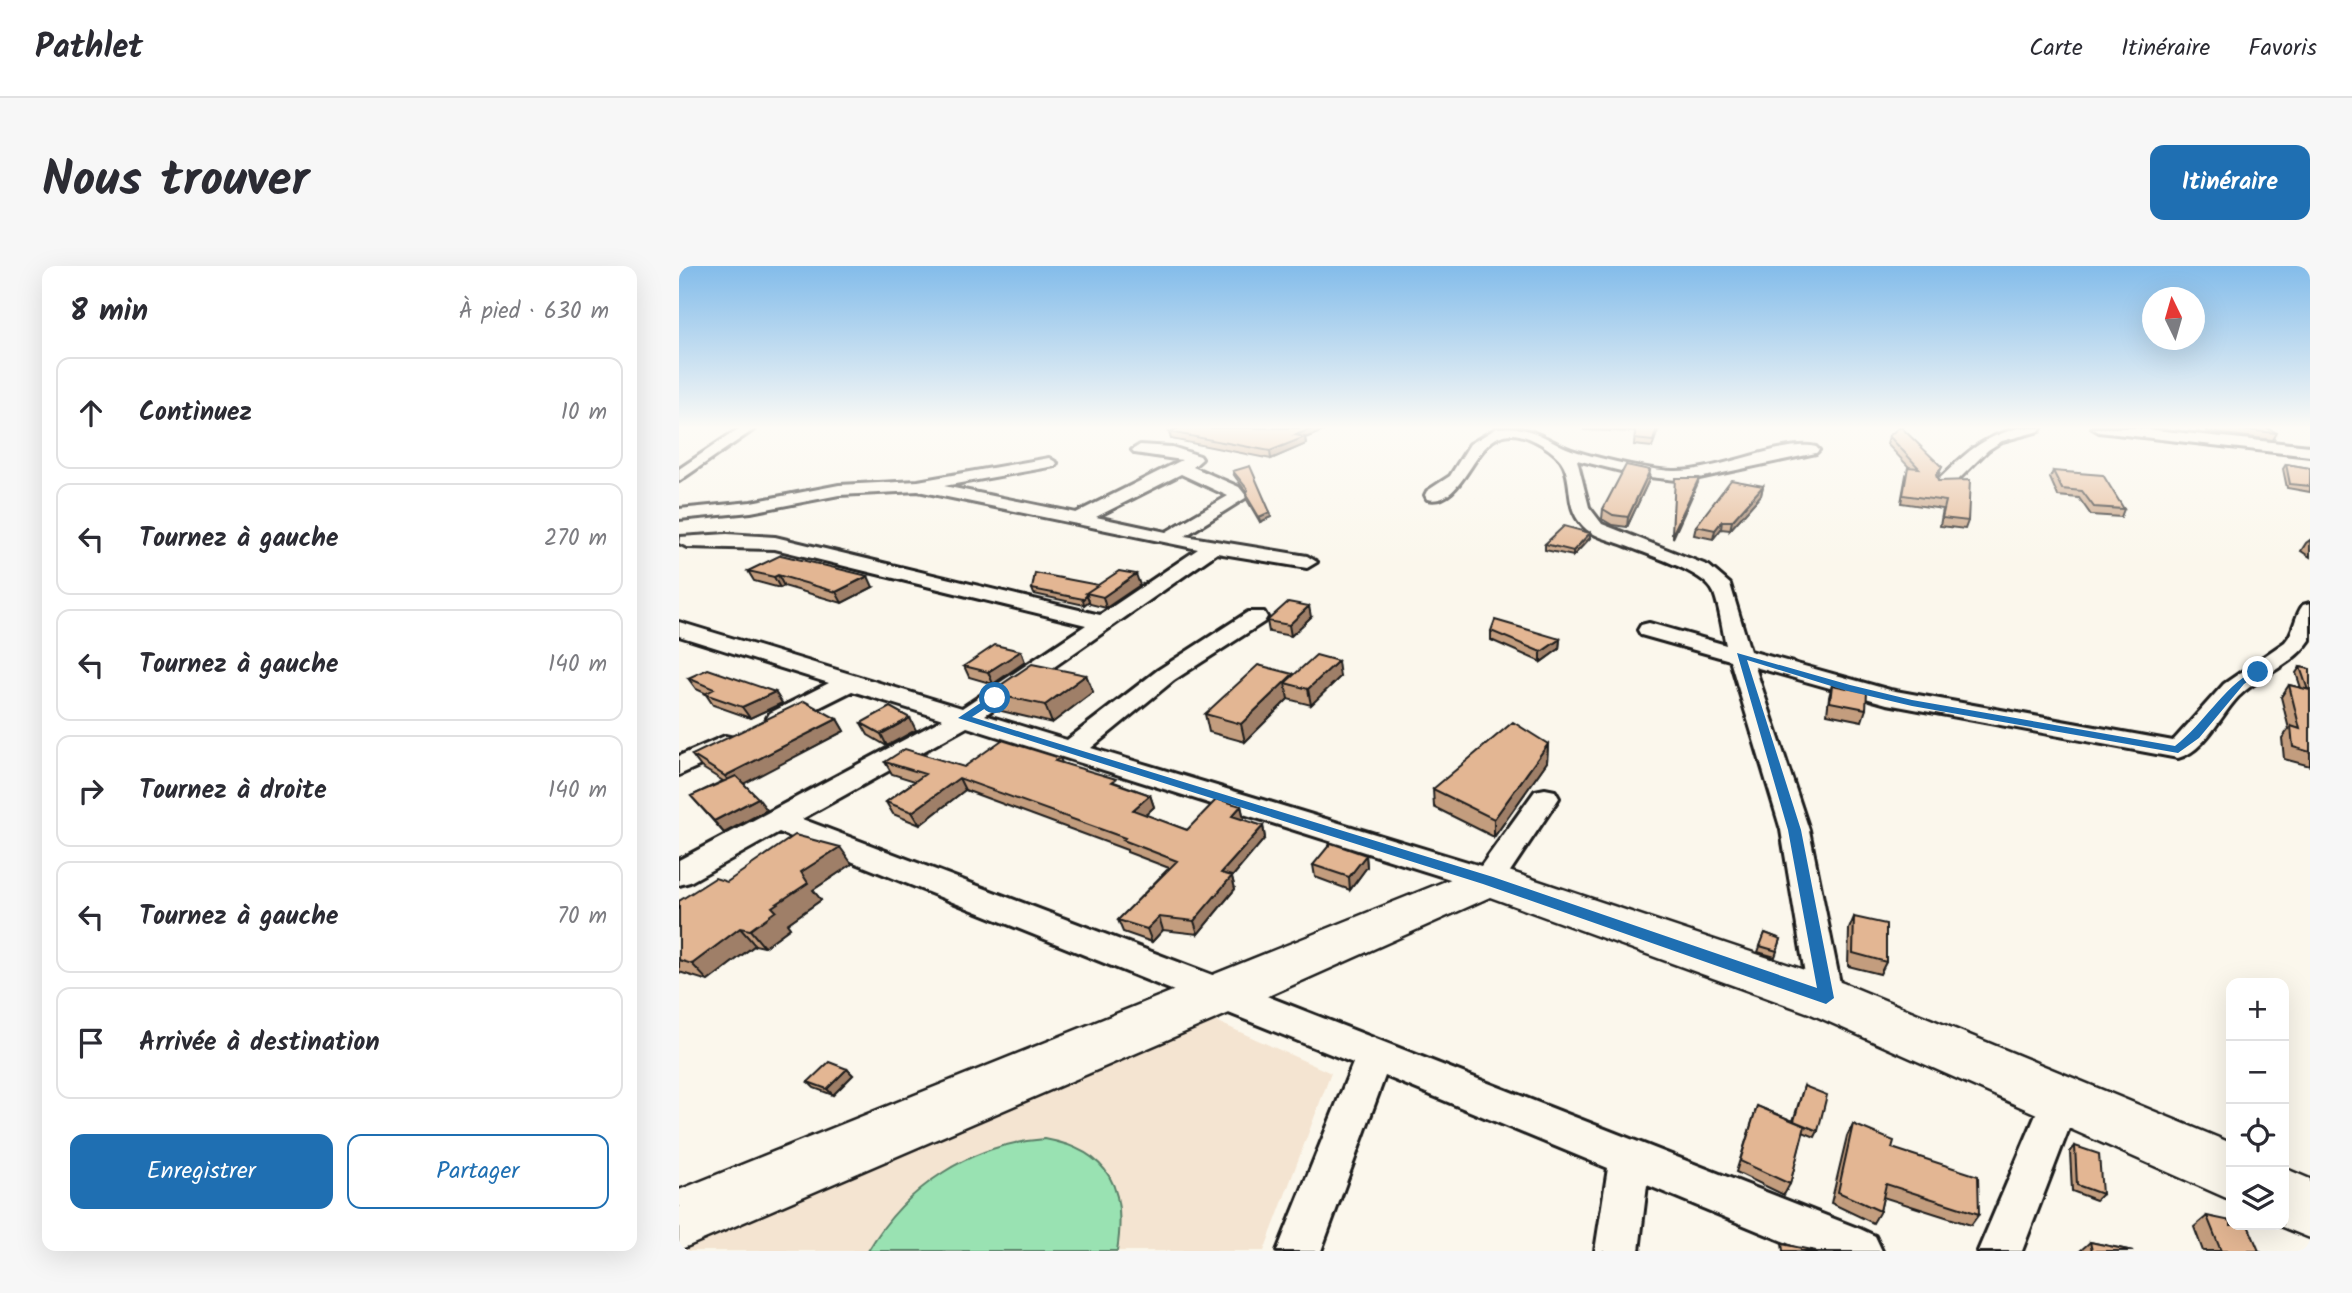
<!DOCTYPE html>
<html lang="fr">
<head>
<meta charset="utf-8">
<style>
	:root { --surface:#fff; --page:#f7f7f7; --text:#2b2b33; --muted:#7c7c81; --line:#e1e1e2; --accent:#1f6fb2 }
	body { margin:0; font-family:Kalam,sans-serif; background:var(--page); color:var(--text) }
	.controls { position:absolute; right:21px; bottom:21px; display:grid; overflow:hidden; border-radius:14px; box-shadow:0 7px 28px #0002 }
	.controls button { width:63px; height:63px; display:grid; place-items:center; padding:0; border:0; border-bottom:2px solid var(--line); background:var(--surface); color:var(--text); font:35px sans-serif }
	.compass { position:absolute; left:1463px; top:21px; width:63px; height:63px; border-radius:50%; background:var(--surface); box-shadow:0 7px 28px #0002; rotate:355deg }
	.stop { position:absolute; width:21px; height:21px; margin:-16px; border:5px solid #1f6fb2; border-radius:50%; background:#fff }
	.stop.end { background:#1f6fb2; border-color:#fff; box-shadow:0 2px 7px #0008 }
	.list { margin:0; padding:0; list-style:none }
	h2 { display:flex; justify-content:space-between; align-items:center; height:91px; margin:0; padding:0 28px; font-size:30px }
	h2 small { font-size:23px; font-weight:400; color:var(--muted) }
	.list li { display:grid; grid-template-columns:46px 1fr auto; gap:21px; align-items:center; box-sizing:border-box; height:112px; margin:0 14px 14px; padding:0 14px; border:2px solid var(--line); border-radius:14px }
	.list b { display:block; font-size:26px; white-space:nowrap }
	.list em { font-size:23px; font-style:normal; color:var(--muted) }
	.actions { display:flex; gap:14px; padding:21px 28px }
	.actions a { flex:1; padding:16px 0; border:2px solid var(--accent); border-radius:14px; text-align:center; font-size:24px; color:var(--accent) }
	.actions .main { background:var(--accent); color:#fff }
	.icon { flex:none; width:38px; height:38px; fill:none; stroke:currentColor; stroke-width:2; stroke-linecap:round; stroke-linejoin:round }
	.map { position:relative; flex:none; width:1631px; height:985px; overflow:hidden; border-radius:14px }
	header { display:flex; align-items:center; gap:42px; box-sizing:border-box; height:98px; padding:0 35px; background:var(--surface); border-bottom:2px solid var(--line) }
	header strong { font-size:33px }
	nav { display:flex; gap:38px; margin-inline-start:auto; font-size:24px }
	.intro { display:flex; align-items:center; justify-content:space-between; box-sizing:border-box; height:168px; padding:0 42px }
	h1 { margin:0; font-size:49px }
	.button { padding:18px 32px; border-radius:14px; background:var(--accent); color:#fff; font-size:24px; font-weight:700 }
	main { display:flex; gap:42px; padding:0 42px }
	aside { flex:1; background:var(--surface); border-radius:14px; box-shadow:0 7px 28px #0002 }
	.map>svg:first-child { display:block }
	.built { fill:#f4e4d1 }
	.green { fill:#99e2b2; stroke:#5a7f67; stroke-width:2 }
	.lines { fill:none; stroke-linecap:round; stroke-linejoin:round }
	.street-casing { stroke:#1c1c1c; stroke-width:6 }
	.secondary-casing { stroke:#1c1c1c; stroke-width:5 }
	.street { fill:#fbf7ec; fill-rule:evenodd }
	.secondary { fill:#fbf7ec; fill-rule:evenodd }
	.wall { fill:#c39d7e; stroke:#1c1c1c; stroke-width:2 }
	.shaded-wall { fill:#9f7f67; stroke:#1c1c1c; stroke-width:2 }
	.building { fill:#e3b693; stroke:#1c1c1c; stroke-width:2 }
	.route { fill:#1f6fb2 }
</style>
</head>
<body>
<header>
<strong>Pathlet</strong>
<nav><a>Carte</a><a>Itinéraire</a><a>Favoris</a></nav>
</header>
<div class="intro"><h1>Nous trouver</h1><a class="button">Itinéraire</a></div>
<main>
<aside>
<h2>8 min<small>À pied · 630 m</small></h2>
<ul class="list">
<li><svg class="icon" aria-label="ahead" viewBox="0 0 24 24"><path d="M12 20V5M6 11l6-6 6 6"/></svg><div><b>Continuez</b></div><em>10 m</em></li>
<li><svg class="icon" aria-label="left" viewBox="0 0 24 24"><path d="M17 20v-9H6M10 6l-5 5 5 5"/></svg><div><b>Tournez à gauche</b></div><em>270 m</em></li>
<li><svg class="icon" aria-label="left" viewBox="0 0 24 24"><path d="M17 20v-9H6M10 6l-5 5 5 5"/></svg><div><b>Tournez à gauche</b></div><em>140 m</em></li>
<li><svg class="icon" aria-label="right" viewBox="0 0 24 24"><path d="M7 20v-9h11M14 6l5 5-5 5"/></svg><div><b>Tournez à droite</b></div><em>140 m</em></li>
<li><svg class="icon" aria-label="left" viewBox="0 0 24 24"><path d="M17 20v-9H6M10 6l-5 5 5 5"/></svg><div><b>Tournez à gauche</b></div><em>70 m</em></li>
<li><svg class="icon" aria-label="arrive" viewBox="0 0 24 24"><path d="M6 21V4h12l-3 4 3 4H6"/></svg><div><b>Arrivée à destination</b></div></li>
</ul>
<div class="actions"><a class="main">Enregistrer</a><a>Partager</a></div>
</aside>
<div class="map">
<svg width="1631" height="985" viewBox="0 0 1631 985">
	<rect width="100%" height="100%" fill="#fbf7ec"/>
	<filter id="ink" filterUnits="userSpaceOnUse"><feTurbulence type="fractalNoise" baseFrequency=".0143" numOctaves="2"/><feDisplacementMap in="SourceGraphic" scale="14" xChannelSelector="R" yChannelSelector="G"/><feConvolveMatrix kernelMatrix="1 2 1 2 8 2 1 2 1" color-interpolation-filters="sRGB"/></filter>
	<g filter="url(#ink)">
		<!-- built -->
		<path class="built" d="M532,753L652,807L585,985H0V967Z"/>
		<!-- green -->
		<path class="green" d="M366,873C431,885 448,923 438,985H189C227,920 292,878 366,873Z"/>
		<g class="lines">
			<defs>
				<path id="street" d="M61,162H77L0,215V203Z
					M818,162C845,159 860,168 883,180C904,190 970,204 994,205C1035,207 1105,173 1137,181L1140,184L1137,187L1006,215L962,210L898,194L910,241L923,258L1030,300L1051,318L1071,385L1211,424L1494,475L1545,418L1606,376C1616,365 1615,351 1624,339L1631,337V374C1613,400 1581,409 1559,431C1541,450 1526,485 1499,492L1208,438L1076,401L1130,564L1164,732L1159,742L1147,747L1135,742L1130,732L1102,564L1051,394L962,369L959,364L962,359L970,357L1047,379C1043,362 1041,343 1035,327C1026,305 964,287 942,278C929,273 913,270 904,260C886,241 894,220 885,200C879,185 847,167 832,168C794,168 786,242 748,233L746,229L748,225L771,210L791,178Z
					M1340,162H1362L1360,165L1323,175L1309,184L1271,222H1259L1257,218L1259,214C1289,186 1299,173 1340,162Z
					M1413,162H1456L1631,180V190L1420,166Z
					M461,179L493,181L521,190L523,193L514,201L560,221L568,231L506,270L628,290L638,296L628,302L538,287L306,449L388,474L479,404L569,346H585L588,351L585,356L495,414L412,482L802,600L856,525L866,523L876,525L880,532L820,622L809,625L288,461L123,553L557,718L1181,963L1196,970L1203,985H1128L968,919L960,985H916L929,902L706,810L642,985H598L674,797L100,566L11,616L0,619V594L264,453L173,425L109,457L100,460L91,457L88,452L91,447L150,417L0,370V356L283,442L407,359L96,283L8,281L0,277L1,271L48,268L96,271L421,349L519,283L239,225L160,229L72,246L0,253V243L72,236L160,219L239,215L370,192L378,197L376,200L265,220L397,247L503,194L456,187L453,184ZM502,208L549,230L487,266L417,251Z
					M46,470L55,472L59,478L55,484L0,509V490Z
					M1383,813L1396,818L1402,831L1343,985H1299L1370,818Z"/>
				<path id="secondary" d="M809,598L1164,717L1552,877V934L1130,747L811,631L562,742L0,984V924Z
					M1605,902L1631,913V972L1599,959H1605Z"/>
			</defs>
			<!-- street casing -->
			<use href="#street" class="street-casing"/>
			<!-- secondary casing -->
			<use href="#secondary" class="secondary-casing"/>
			<!-- street -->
			<use href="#street" class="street"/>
			<!-- secondary -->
			<use href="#secondary" class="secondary"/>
		</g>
		<!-- wall -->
		<path class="wall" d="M905,162H980L973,181L955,179L956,166L905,164Z
			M1529,162H1588L1598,167L1594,174L1528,166Z
			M644,165L626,172L627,178L592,193L492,173L490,166Z
			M1210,170L1263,201L1258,212L1259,215L1289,255L1286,263L1261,260L1264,243L1222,237L1227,209L1230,201L1208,178Z
			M1607,198L1631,202V226L1608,222L1604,203Z
			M554,205L591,246L592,251L581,256L568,234L567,229L568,227L555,209Z
			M1374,205L1445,243L1442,251L1412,249L1400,232L1379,230L1371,212Z
			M970,214L948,261L933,259L923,253L924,243Z
			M1084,220L1082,229L1051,264L1042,263L1034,273L1015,269L1017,260Z
			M911,272L894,290L866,284V278Z
			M1631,274V291L1622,285L1627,277Z
			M69,305L194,321L163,337L105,320L101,322L75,315Z
			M461,319L427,342L411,338L410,335L405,339L355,328L353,323Z
			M632,351L612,370L590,366L588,355Z
			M812,365L881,373L880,383L862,396L812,374Z
			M342,385L346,396L314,418L290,411L285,400Z
			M1621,401L1631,403V500L1605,493L1603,472L1610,463L1602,431L1610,419L1622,422L1617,407Z
			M614,408V410L661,411L632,439L609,433L566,476L530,466L526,448Z
			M407,409L414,426L373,457L318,444L310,427Z
			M9,412L96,426L103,437L71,452L34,439L26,427L17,423Z
			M1153,419L1187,443L1183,455L1148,448L1150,431Z
			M158,453L165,465L64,517L88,544L45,567L12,530L44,515L22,501L13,489Z
			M182,457L237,464L208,480L189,469Z
			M869,478L868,496L815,571L755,541L754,523Z
			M381,492L383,497L471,529L475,541L466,549L508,564L562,540L565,553L564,554L584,560L586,572L553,611L556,623L519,668L484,664L473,676L444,666L439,654L490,602L448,586V584L286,524L241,559L214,548L207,536L236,515L213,508L206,496L285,501Z
			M687,589L688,601L671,624L636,611L634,599Z
			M173,598L134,624L142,634L108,658L111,662L85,681L76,679L29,715L0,706V635L48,616Z
			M1175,651L1207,696L1201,708L1169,700L1170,663Z
			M1086,667L1102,673L1096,691L1079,686Z
			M168,803L174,809L154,829L135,822L129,816Z
			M1125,820L1139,865L1136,871L1124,866L1111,918L1105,929L1057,906L1078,840L1114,855Z
			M1174,858L1213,882L1300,948L1292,959L1204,931L1201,945L1194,957L1152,937L1168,870Z
			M1396,880L1423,928L1417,934L1393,925L1391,886Z
			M1528,950L1580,985H1524L1515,961Z
			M1411,976L1454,985H1401Z"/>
		<!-- shaded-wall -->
		<path class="shaded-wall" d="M635,162H644V165L626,172L627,178L592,193L591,185L616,169Z
			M971,204L970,214L948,261L949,251Z
			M1020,212L1019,217L994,272V267Z
			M1084,220L1082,229L1051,264L1053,255Z
			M591,246L592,251L581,256L580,251Z
			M1043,255L1042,263L1034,273L1036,264Z
			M911,267V272L894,290V285Z
			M457,308L461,319L427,342L424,331Z
			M99,309L105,320L101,322L95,311Z
			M189,310L194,321L163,337L157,326Z
			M408,329L410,335L405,339L404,333Z
			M630,340L632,351L612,370L610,359Z
			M881,373L880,383L862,396V386Z
			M342,385L346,396L314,418L309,406Z
			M659,395L661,411L632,439L629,423Z
			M614,408L616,419L606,417L609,433L566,476L562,458Z
			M407,409L414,426L373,457L366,439Z
			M96,426L103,437L71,452L63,441Z
			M231,452L237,464L208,480L202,468Z
			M158,453L165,465L55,523L46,510Z
			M869,478L868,496L815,571V553Z
			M280,512L286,524L241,559L233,546Z
			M471,529L475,541L458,557L454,544Z
			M79,532L88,544L45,567L35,555Z
			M562,540L565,553L556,563L553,550Z
			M584,560L586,572L553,611L556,623L519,668L515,655L542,607Z
			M161,581L173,598L134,624L142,634L108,658L111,662L85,681L71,664L93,641L122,606Z
			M687,589L688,601L671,624L670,611Z
			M480,651L484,664L473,676L468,663Z
			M61,662L76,679L29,715L13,698Z
			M168,803L174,809L154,829L148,823Z"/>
		<!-- building -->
		<path class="building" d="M500,162H635L616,169L626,171L591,185L490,166Z
			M956,162H978L974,175L956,173Z
			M1219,162H1223L1263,201L1257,209L1259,215L1291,214L1289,255L1263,252L1267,235L1224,229L1229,201L1240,202L1210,170Z
			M1542,162H1588L1598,167Z
			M1607,198L1631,202V220L1611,218Z
			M947,199L971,204L949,251L934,249L924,243Z
			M571,200L591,246L580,251L567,229L569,224L554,205Z
			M1374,205L1424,209L1445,243L1415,241L1403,225L1383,223Z
			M996,212H1020L994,267H993Z
			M1052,214L1084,220L1053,255H1043L1036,264L1017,260Z
			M885,260L911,267L894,285L866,278Z
			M102,289L189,310L157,326L99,309L95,311L69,305Z
			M440,305L457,308L424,331L407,327Z
			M356,307L419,319L407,327L408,329L404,333L353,323Z
			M609,336L630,340L610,359L588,355Z
			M816,354L881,373L862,386L812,365Z
			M316,379L342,385L309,406L285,400Z
			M637,389L659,395L629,423L606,417Z
			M353,398L407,409L366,439L310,427Z
			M579,399L614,408L562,458L526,448Z
			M1621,401L1631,403V424H1629Z
			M29,403L96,426L63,441L26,428L35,423L9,412Z
			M1153,419L1188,426L1187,443L1151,436Z
			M1610,419L1631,424V486L1614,481L1612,460L1621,463Z
			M125,435L158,453L46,510L13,489Z
			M211,441L231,452L202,468L182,457Z
			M834,456L869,478L815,553L754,523Z
			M323,474L381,492L376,495L437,513L433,516L471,529L454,544L508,564L538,533L562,540L553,550L584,560L542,607L553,610L515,655L480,651L468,663L439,654L498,595L444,574L446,572L280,512L233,546L207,536L246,508L206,496L226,483L285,501Z
			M57,510L79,532L35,555L12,530Z
			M116,569L161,581L122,606L129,617L93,641L97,645L71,664L61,662L13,698L0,694V635L36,612L48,616Z
			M652,577L687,589L670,611L634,599Z
			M1175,651L1207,658V696L1174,687Z
			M1086,667L1102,673L1098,685L1081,680Z
			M150,796L168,803L148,823L129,816Z
			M1125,820L1148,829L1139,865L1115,855Z
			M1078,840L1126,860L1111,918L1061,895Z
			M1174,858L1215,875L1213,882L1299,910L1300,948L1207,918L1201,945L1159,926Z
			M1396,880L1420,888L1423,928L1398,919Z
			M1528,950L1552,955V959H1569L1580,985H1542Z
			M1411,976L1454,985H1413Z
			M1103,978L1137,985H1104Z"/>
	</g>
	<!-- sky -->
	<linearGradient id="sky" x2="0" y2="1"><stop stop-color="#83bcea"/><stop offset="0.54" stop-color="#fdfbf6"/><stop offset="1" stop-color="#fdfbf6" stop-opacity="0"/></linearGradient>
	<rect width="1631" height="299" fill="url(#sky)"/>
	<!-- route -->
	<path class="route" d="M1058,387L1171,419L1233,434L1496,480C1526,457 1543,422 1576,404L1584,406L1565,418L1520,472L1499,487L1233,440L1165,424L1068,394L1122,564L1155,732L1147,738L804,618L279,452L312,430H319V434L293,451L814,611L1138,722L1109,564Z"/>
</svg>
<div class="controls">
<button>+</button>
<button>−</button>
<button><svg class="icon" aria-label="locate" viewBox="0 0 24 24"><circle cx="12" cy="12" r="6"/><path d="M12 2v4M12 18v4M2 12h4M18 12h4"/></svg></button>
<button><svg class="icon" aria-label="layers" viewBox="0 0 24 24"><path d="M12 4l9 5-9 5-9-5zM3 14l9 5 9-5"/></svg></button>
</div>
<svg class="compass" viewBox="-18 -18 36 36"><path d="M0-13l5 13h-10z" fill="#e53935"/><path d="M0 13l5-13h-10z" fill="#7c7c81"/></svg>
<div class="stop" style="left:316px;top:432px"></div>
<div class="stop end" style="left:1579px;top:406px"></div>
</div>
</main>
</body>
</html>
